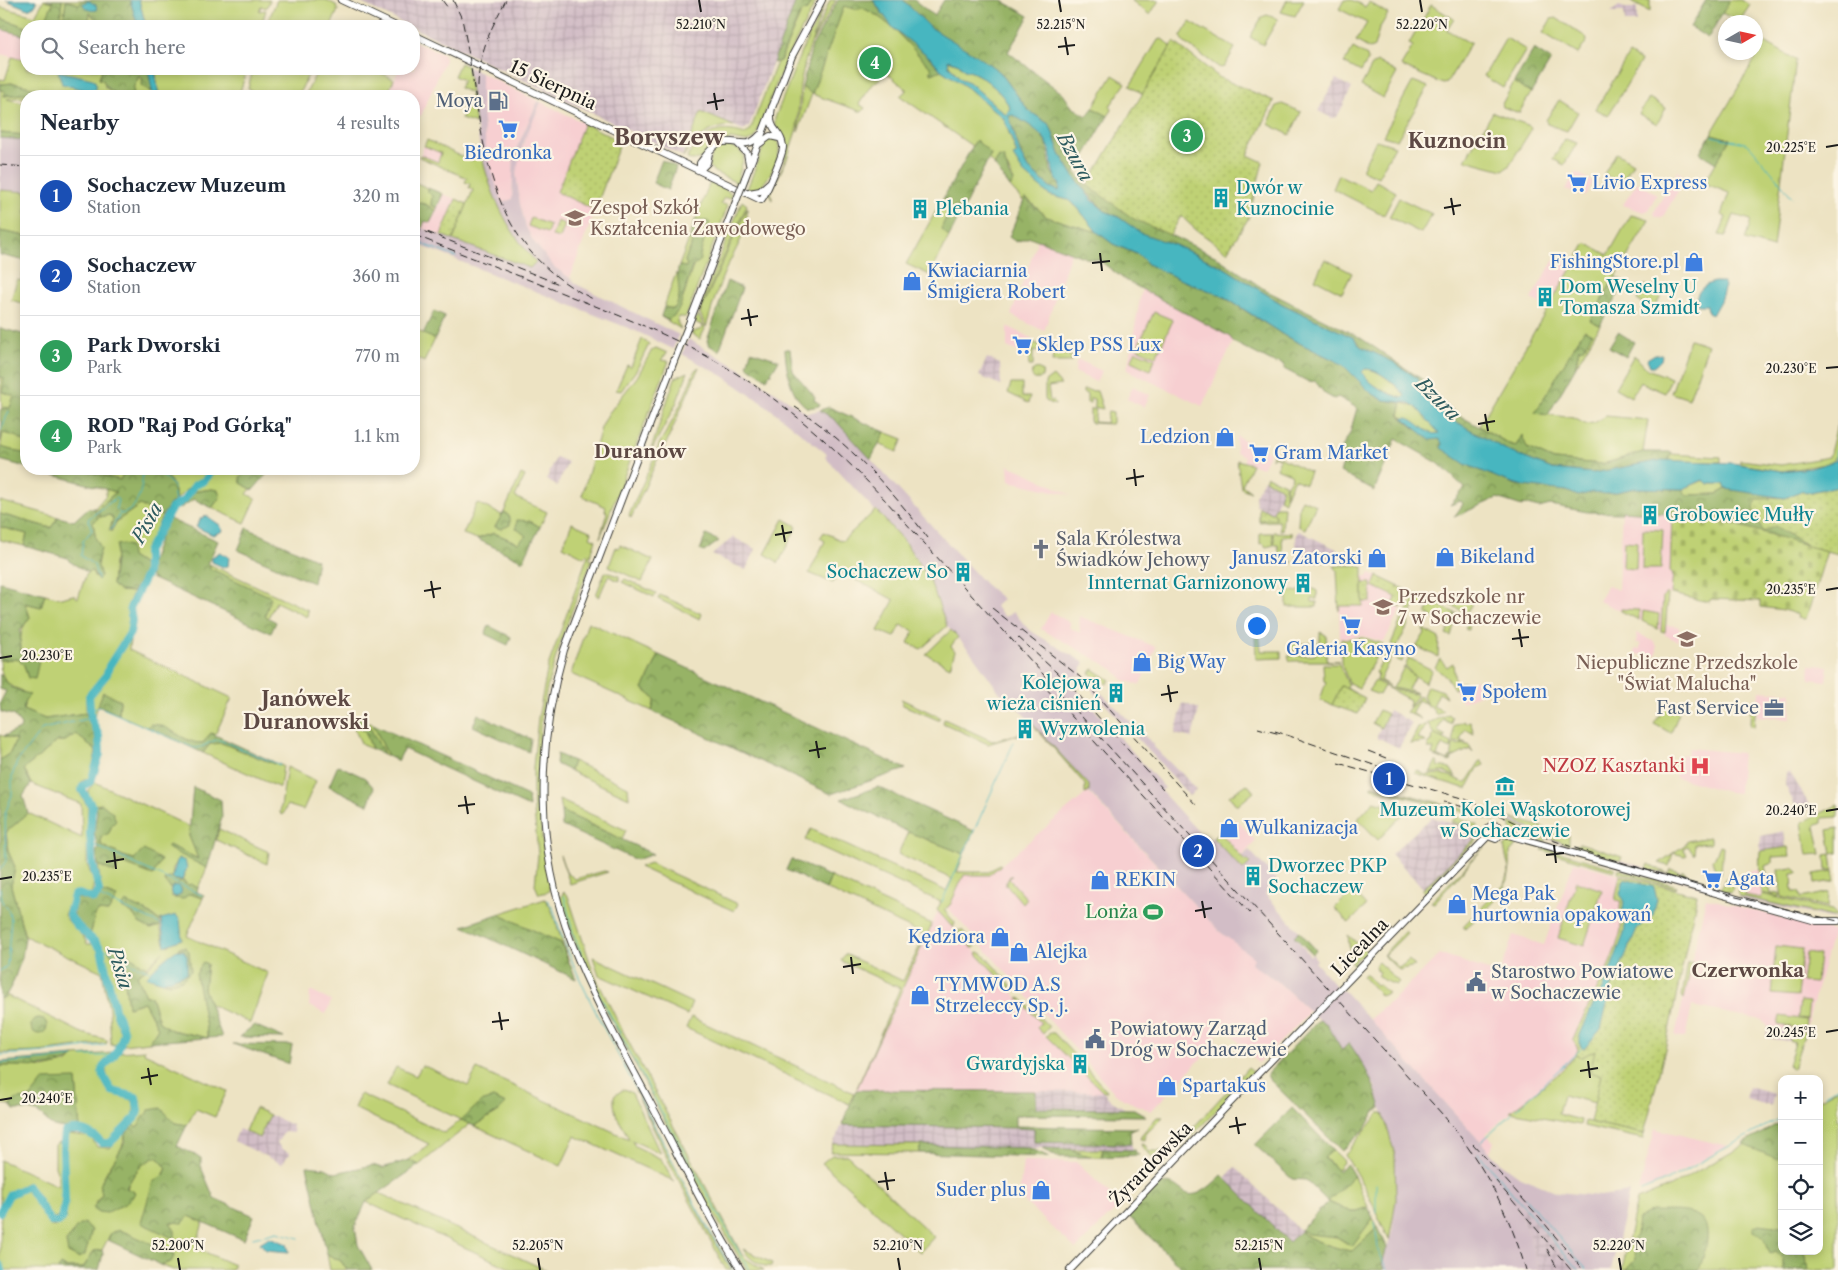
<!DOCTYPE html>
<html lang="en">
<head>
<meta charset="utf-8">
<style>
	:root { --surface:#fff; --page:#f2f2f3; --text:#1f2937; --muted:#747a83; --line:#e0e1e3; --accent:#d1495b }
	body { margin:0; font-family:"Libre Caslon Text",serif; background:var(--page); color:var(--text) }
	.controls { position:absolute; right:15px; bottom:15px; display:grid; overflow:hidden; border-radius:10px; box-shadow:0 2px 8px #0003 }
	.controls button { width:45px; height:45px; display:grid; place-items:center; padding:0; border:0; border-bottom:1px solid var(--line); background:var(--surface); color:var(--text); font:25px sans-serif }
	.compass { position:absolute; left:1718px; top:15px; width:45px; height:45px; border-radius:50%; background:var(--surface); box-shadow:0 2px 8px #0003; rotate:81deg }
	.you { position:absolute; left:1256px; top:625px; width:18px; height:18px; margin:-12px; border:4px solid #fff; border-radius:50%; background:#1a73e8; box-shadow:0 0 0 8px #1a73e833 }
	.badge { display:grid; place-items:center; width:32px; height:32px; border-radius:50%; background:var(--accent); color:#fff; font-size:16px; font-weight:700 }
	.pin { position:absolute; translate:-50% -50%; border:2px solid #fff; box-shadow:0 1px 5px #0006 }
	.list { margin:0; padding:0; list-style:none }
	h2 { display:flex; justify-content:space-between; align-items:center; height:65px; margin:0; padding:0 20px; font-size:21px }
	h2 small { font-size:16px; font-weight:400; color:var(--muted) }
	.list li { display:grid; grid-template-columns:32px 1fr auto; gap:15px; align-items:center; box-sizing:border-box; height:80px; padding:0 20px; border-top:1px solid var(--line) }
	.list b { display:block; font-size:19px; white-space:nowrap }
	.list p { margin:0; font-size:16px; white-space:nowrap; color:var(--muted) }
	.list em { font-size:16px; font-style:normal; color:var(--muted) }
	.icon { flex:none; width:28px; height:28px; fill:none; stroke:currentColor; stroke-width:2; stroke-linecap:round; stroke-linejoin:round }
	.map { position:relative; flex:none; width:1838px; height:1270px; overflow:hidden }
	.search { position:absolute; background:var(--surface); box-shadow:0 2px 8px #0003; left:20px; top:20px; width:400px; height:55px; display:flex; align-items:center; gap:12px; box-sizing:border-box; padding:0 18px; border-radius:20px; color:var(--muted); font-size:19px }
	.panel { position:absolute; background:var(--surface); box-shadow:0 2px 8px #0003; left:20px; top:90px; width:400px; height:385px; border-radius:20px }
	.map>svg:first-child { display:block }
	.built { fill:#f7cfd1 }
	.industrial { fill:url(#industrial-grid) }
	.railway { fill:#d2bdc6 }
	.green { fill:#bfd174; stroke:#6e7648; fill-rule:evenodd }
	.forest { fill:url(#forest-crowns); stroke:#5a6841 }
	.cemetery { fill:url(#cemetery-stones); stroke:#6e7648 }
	.park { fill:url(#park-dots); stroke:#6e7648 }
	.water { fill:#47b6c0; stroke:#32696e; fill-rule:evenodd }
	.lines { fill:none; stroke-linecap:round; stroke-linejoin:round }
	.stream { stroke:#47b6c0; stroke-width:1 }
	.river { stroke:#47b6c0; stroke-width:8 }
	.major-casing { stroke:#3b3a35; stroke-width:8 }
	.major { stroke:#fff; stroke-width:6 }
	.rail { stroke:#1c1c1c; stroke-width:1; stroke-dasharray:8 4; stroke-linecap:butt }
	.major-bridge-casing { stroke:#3b3a35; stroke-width:8; stroke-linecap:butt }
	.major-bridge { stroke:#fff; stroke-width:6 }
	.ticks { fill:none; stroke:#1c1c1c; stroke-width:2 }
	.labels { text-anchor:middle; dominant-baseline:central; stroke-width:4.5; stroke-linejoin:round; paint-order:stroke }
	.street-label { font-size:18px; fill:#1c1c1c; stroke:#fcf5e5 }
	.service-label { font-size:18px; fill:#4e5e75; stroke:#fcf5e5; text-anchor:end }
	.shop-label { font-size:18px; fill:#366cbe; stroke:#fcf5e5; text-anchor:start }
	.culture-label { font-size:18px; fill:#0d838f; stroke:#fcf5e5; text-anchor:start }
	.education-label { font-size:18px; fill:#785e54; stroke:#fcf5e5; text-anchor:start }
	.worship-label { font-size:18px; fill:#5b616d; stroke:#fcf5e5; text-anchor:start }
	.health-label { font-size:18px; fill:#be3a42; stroke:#fcf5e5; text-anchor:end }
	.leisure-label { font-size:18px; fill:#27864d; stroke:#fcf5e5; text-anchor:end }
	.water-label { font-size:19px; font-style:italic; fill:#2d5a5e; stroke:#fcf5e5 }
	.neighbourhood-label { font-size:19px; font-weight:bold; fill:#5d4944; stroke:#fcf5e5 }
	.quarter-label { font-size:20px; font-weight:bold; fill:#5d4944; stroke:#fcf5e5 }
	.district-label { font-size:22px; font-weight:bold; fill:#5d4944; stroke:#fcf5e5 }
	.ticks-label { font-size:12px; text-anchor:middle; fill:#1c1c1c; stroke:#fcf5e5; stroke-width:4.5; stroke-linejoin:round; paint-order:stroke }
</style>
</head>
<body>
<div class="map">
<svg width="1838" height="1270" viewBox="0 0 1838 1270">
	<defs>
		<pattern id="industrial-grid" width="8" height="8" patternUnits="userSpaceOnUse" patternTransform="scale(1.25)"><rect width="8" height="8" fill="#d2bdc6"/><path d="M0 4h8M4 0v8" fill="none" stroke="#b4a2aa"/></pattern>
		<pattern id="forest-crowns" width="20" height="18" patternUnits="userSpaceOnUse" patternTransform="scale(1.25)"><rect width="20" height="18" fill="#97b366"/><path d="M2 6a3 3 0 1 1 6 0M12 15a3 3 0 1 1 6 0" fill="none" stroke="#7a9153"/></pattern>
		<pattern id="cemetery-stones" width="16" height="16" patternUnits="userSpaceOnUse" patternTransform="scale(1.25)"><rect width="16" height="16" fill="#bfd174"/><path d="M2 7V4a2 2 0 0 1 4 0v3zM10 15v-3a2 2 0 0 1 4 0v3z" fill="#a4b364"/></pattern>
		<pattern id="park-dots" width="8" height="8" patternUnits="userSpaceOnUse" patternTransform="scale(1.25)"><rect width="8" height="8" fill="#bfd174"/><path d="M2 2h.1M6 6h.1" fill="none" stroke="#a4b364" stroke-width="1.8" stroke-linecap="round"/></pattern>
	</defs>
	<rect width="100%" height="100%" fill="#fcf5e5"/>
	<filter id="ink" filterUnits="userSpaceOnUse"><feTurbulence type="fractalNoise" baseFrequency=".02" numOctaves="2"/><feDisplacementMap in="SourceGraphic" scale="10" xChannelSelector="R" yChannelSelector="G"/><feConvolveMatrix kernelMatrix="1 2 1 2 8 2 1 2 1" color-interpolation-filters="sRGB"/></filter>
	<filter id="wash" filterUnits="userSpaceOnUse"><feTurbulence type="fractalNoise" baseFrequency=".0096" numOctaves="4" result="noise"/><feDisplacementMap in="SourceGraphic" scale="20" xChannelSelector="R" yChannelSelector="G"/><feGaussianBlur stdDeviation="1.12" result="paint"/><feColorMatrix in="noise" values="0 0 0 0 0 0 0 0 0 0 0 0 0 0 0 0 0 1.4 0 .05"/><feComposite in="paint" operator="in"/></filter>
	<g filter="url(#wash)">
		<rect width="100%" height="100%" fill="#ede3c3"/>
		<!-- built -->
		<path class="built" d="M0,29L26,36V60L0,54Z
			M414,41L444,55L445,60L421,116L414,113V96H387L399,69H414Z
			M481,73L538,101L514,154L512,199L502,203L487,157L481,102Z
			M541,102L584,123L557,192L595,210L570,278L554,267L533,241L526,227L520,204L516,173L519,157L527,133Z
			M424,146L441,153L437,162L420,155Z
			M1678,171L1686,178L1662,218L1655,216L1654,212Z
			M1576,172L1593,182L1585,196L1565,190Z
			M1637,182L1657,194L1648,210L1644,212L1623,205Z
			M443,194L456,199L441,235L422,228L425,221L430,223Z
			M1038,240L1071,253L1044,331L1011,315Z
			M1558,253L1575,262L1548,308L1531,299Z
			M1142,288L1231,338L1233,342L1202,406L1127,370Z
			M1009,327L1033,339L1025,355L1007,347V328Z
			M1079,360L1102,371L1096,382L1075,372L1076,362Z
			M1133,386L1150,395L1144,407L1127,399Z
			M1236,436L1270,452L1262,468L1244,461V456L1236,452Z
			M1008,465L1027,473L1071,495L1009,481Z
			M1622,511L1672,515L1670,571L1673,572L1671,594H1668L1666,625L1677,626L1680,629L1678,641L1665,635V632L1599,601L1607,585L1618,590Z
			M1370,573L1408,591L1409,593L1384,642L1364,636L1340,638L1339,606H1363L1362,575L1368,577Z
			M1051,612L1071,623L1069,627L1080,633L1079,616L1156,647L1140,685L1123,680L1113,669L1041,629Z
			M1637,633L1655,642L1657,647V653L1642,668L1643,655L1635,654L1636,649H1640V643H1636Z
			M1810,665L1828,666L1826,681L1809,679Z
			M1476,679L1483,693L1462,702L1454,689Z
			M1759,691L1792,693L1790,719L1757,716Z
			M1689,748L1742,753L1739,793L1728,792L1675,777L1682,754L1687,755Z
			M1088,792L1219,931L1255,958L1252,964L1276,980L1308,1010L1306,1017L1258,1063L1225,1028L1216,1036V1043L1151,1111L1123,1099L1113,1091L947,907L964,875H989Z
			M1236,819L1256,841L1242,856L1220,832Z
			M1574,862L1620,875L1616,900L1622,901L1621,933L1607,974L1573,1040L1578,1049L1575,1058L1486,1134L1494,1142L1490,1152L1369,1019L1395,998L1440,954L1500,974L1513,935L1544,945Z
			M1760,870L1762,875L1761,898L1745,895L1746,871Z
			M1706,898L1833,931L1805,1032L1767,1027L1762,1020L1692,1006L1685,1038L1675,1036Z
			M938,911L1041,1023L1037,1028L1103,1092L856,1090Z
			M310,991L331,1001L326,1014L309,1006Z
			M1655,1129L1728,1146L1655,1185L1639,1190Z
			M1023,1161L1076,1162L1121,1204L1076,1249L1019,1197Z"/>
		<!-- industrial -->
		<path class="industrial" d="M355,0H796L749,127L743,130L701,112L682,156Z
			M1619,6L1625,8H1637V22H1625L1624,12H1611Z
			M1336,79L1352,88L1337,117L1332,118L1318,111Z
			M987,358L1000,364L1001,385L979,376Z
			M556,457L568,462L557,486L546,480Z
			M1264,479L1283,490L1272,514L1256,505L1255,496Z
			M1299,531L1353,557L1355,560L1300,563L1297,560L1296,534Z
			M733,537L756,549L746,570L712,555Z
			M1183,703L1199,709L1192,738L1175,734Z
			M1389,710L1412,723L1399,748L1381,739H1377V735Z
			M1179,770L1196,790L1189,796L1172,776Z
			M1790,772L1811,808L1799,814L1785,785L1786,773Z
			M1432,817L1476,831L1477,837L1423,888L1391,854Z
			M1784,831L1786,848L1760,851L1761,836Z
			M1767,1027L1790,1030L1789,1041L1766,1038Z
			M1749,1087L1774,1094L1771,1106L1746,1099Z
			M1036,1091L1103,1092L1112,1101L1126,1109L1036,1108Z
			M270,1115L292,1125L294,1133L284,1132L277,1143L282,1149L290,1153L282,1164L234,1141L239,1129L259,1138Z
			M842,1125L1034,1129V1142L1131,1144L1134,1150L833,1144Z
			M1235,1167L1300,1230L1289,1242L1225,1178Z
			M1521,1206L1541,1227L1575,1270H1539L1529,1235L1517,1209Z"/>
		<!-- railway -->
		<path class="railway" d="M467,66L481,73V102L487,157L502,203L512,199L514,154L538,101L541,102L523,144L516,173L520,204L526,227L533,241L554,267L574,281V283L679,335L673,349L638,332L414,243V225L445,237L536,262L511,230L491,190L482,161Z
			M0,138L26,140V192L0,190Z
			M688,339L744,371L807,413L820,410L835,420L985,584L1003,599L995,606L1005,617L1014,612L1029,630L1085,663L1080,672L1151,742L1154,743L1153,746L1178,771L1172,776L1078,675L1070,682L1165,788L1161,791L1203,837L1205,836L1209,840L1220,832L1240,855L1243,856L1249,850L1278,881L1265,894L1299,931L1294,936L1310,956L1312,954L1317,960L1315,962L1336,986L1345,992L1498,1161L1520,1177L1557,1192L1600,1196L1629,1192L1611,1270H1575L1541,1227L1521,1206L1517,1209L1529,1235L1539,1270H1384L1382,1265L1392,1232L1396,1200L1395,1155L1375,1086L1349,1044L1342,1050L1327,1024L1319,1020L1276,980L1251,964L1254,958L1219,931L1089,792L1088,785L1016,706L1000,693L970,651L945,624L930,581L907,545L825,457L827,454L768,407L723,376L682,354Z
			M1512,819L1559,842L1731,893L1730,896L1560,844L1510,822Z
			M1739,896L1823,914L1838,920L1751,901L1738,898Z"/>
		<!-- green -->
		<path class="green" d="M44,0L53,2L59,22L62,0H82L80,4L66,1L63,23L74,26L26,27L0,18V7L35,16Z
			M139,0H270L266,8L261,6L259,11L266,10L261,26H146Z
			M277,0H326L336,5L338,10L331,26H284L269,19Z
			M812,0H817L785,62L755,138L747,142L730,139C719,147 702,164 687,159C698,133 719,125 745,134L750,131L777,62L780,61L801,13L807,10Z
			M830,0H836L812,42Z
			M1131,0H1159L1150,15Z
			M1287,0H1304L1295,16L1281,12Z
			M1344,0H1352L1365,7L1369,2L1388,14L1379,29L1374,47L1370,49L1356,41L1367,23L1339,9Z
			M1628,0H1650V12Z
			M1730,0H1741L1750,5L1739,22L1722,13Z
			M1431,5L1454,19L1447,30L1468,42H1471L1447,83L1443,84L1401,66L1413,46L1409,44Z
			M844,6L855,9L863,8L878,16L893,28L932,69L931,74L941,70L968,88L1004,119L1017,155L1014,156L1023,172L1049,195L1068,200L1077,207L1097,232L1047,217L1026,198L1024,202L1010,187L1014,181L1007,167L999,158L994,165L988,159L991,154L976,141L972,146L900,96L907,90L887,73L873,84L859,104L865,108L862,112L812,94L798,132L802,87L812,93Z
			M823,7L805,62L800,85L797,128L787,159L771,192L772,200L769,193C776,181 792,152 785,138C781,131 773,129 775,118L801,52Z
			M89,13L97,20L99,26H88Z
			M1267,15L1278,19L1263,45L1250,37L1262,17Z
			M1556,18L1586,37L1587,41L1578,54L1543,33L1551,19Z
			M1190,22L1235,48L1224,67L1220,68L1182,41L1181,36Z
			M1506,38L1526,50L1503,88L1484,76Z
			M1162,39L1171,46L1143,94L1130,86L1158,40Z
			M1765,42L1796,60L1773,248L1745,240L1751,220L1734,215L1726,236L1719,235L1726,217L1721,215L1729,193L1704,183L1730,139L1711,134Z
			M1353,48L1367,56L1368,60L1361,72L1344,63Z
			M1629,54L1641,61L1608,116L1596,109Z
			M12,57L26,60V69H102L99,79L104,80L105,87L119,96H66L57,94L7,99L26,104V135L0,133V90L6,91L4,96L46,91L14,83L0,84V79L5,80Z
			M948,60L959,64L964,70C981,72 1003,93 1010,108L1006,115L969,82L961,79L949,65Z
			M1378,62L1397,73L1383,98L1361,86L1373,64Z
			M460,63L467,66L476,124L461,119L471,93L459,88L463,80L454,76Z
			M155,69H247L240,92L241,96H159Z
			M253,69H311L298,96H263L248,89Z
			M318,69H373L394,79L387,96H305Z
			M1113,75L1126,83L1110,106L1112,110L1108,116L1093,108Z
			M139,76L149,91L153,92V96H134L133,88Z
			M1413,81L1428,87L1397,140L1383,136Z
			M1514,82L1531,93L1519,113L1503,107L1502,104Z
			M1649,98L1666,108L1657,124L1639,114Z
			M1559,100L1578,112L1567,131L1547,124L1546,120Z
			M1282,104L1301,112L1290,135L1268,124L1277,106Z
			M701,112L734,126C710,126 695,138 683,157Z
			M1493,112L1530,126L1531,130L1508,167L1503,170L1465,160Z
			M769,139L777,140C785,154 768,180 758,190L747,189L765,143Z
			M1565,139L1577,143L1564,165L1553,159Z
			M427,140L471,161L480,146C488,190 506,229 536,262L530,268L453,240L473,190L469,188L470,184L465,182L467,178L419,157L420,155L438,162L441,153L424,146Z
			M1376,140L1395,146L1378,177L1362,170Z
			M728,146L738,149L744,156L737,183L714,172L709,166L713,152Z
			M1616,153L1633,163L1621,184L1604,174Z
			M1339,175L1371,190L1376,181L1396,192L1384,215L1333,189Z
			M414,178V182L428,188V192L432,196L431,205L437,208L436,211L427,205L414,201Z
			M710,182L727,190L732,196L731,198H724L720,204L728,205L686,317H678L677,322L681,329L661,317V316L667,320C684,309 686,284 693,267C696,258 701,251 704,241L699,237L701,223L695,221Z
			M0,190L26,192V236L0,231Z
			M944,197L950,208L942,229L949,237L930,275L906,264Z
			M1399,198L1432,214L1421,233L1389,217Z
			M742,201L747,205L699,313L698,311Z
			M747,208C749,234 731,255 722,278C716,294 711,311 706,327L700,313Z
			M1631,215L1649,220L1590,320L1600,325L1575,368L1579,349L1592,334L1584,330L1536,413L1574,418L1585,424L1594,423L1606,416L1648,420L1643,452L1603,464L1554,460L1527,448L1522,436L1516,446L1509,444L1479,426L1586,243L1608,255Z
			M531,218L550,225L547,233L528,226Z
			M689,239L692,242C691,249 687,253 685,261L687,265L686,267L679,266Z
			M1325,259L1352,273L1342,293L1315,279Z
			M26,262V304L11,300L17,280L21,281Z
			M676,273C682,283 681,300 674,309L664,307Z
			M1645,285L1662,295L1653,310L1637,300Z
			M1154,312L1173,320L1156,357L1137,348Z
			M698,314L705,329L700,339L690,333L702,329L703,326L695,322Z
			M414,329L435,339L424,362L414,357Z
			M642,339L649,344L637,369L621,391L616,390L627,365L631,367Z
			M1690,339L1708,345L1689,399L1671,393Z
			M1033,342L1039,345L1040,342L1050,347L1051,351H1033V366H1029L1028,352Z
			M656,348L667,353L661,360L669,361L600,538L607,512L605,511L606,507L582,496L601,428L608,414L637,377L652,350Z
			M1054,349L1072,357L1071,362H1052Z
			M1136,351L1155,359L1150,370L1131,361Z
			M1634,355L1647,369L1671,378L1665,393L1640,382L1631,397L1615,388Z
			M699,367L666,444L661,456L658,455C656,448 661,440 665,434C678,413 686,392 695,370Z
			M1365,369C1378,368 1397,386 1405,396L1403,398C1387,393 1372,387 1362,372Z
			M688,372L676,404L649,455L675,378Z
			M1053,376L1061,385L1048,387L1050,401H1054L1055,405L1045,401V382Z
			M0,377L4,378L14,395L10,408L2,411Z
			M1011,384H1022V397H1030L1028,403L1008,393Z
			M1083,390L1097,391L1103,409L1094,407V399L1090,398V403H1087V394L1083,393Z
			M1402,403L1415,406L1439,433L1431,434C1421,426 1406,421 1399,415Z
			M1090,409H1096L1094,422L1106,423L1108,411L1113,412V423L1111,424L1092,423L1090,421Z
			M1838,421V460L1834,457L1832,463L1782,471L1740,464V460L1781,465L1829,457Z
			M885,432L903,439L897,452L879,444Z
			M3,433L15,436L26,442V454L0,449Z
			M1273,454L1310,472L1305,484L1294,479L1286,496V486L1292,477L1291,474L1276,468L1280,459L1274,456L1272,459Z
			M1671,454L1721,457V462L1668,461Z
			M656,458H658L631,518L629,515L653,460Z
			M1237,460L1252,464L1242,485L1251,492L1241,488Z
			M79,469H120L125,472L120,480Z
			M159,469H212L199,481L194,482L175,501C177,486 170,479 159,469Z
			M217,469H250L241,477V483L251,489L247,494L256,499L245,523L212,508L220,497L212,489L192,492C200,482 212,481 217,469Z
			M521,474L525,476L515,497L547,512L540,527L530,521L525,539L518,543L494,533L477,539L463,534L477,503L502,515L495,527L510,517L504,512Z
			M1267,476L1285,484V502L1279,499L1282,488L1265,480Z
			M1704,480L1709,484H1724L1726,489L1717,494L1685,495L1683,489Z
			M106,489L116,492L98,508L100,517L110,515L113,519L111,532L117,521L140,505L162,516L149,544L146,546L145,566L131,557L114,561L112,585L120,591L133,592L127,607L129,630L107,666L105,675L90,690L86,699V713L45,719L23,710L25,700L21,690C6,686 0,675 0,660L18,659L24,665L28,678C22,657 14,635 30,617L25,603L41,607L45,594L61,598L73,595L78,598L87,572L92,571L95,578L100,548L95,539L93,522L98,518L95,508L106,495Z
			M1302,499L1316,505L1305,529L1298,526L1299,506Z
			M0,501L58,517L51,528L0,514Z
			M1276,507H1284L1282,530H1280L1279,521L1259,522V520L1276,519L1273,511Z
			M876,510L907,545L930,581L947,626L921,649L908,643L914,631L901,625L895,637L878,631L894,600L839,571L833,583L809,573L825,541L820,538L824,532L842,541Z
			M784,519L797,526L778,564L775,560L765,554Z
			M572,523L592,532L590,537L596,540L589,559L592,560C568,621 539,687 539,754C539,789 539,827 546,863C547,873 552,883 548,892L539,894L535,885L538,855L533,799V767L538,718L548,666L588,555L586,554L584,557L563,546Z
			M0,527L27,534L24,546L0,540Z
			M1643,529L1663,530L1661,569H1642Z
			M1273,532L1292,533V536H1282L1283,561L1293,562H1281L1278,545H1275Z
			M1260,533H1272L1274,545L1266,547L1263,543L1260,544Z
			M1624,541L1637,542L1636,569L1623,568Z
			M620,545L653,560L642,582L609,566L616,547L619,548Z
			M211,565L308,610L307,617L276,602L268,618L265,617L209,568Z
			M1354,565L1363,567V606H1340L1339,611L1337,570L1334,566Z
			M605,572L619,576V581L608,576L599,597L596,595Z
			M625,579L656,593L654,597L622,582Z
			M1314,589L1317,591V599H1312V602H1317V607H1287V590L1299,592V590Z
			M1667,593L1668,594L1665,632L1661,631L1663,596Z
			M1416,594L1430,601L1427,608L1416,603L1411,614L1407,612Z
			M660,595L702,614L700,619L658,599Z
			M1444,599L1473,601L1467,613L1442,601Z
			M1432,601L1455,613L1449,625L1426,614Z
			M1621,609L1639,610V620L1621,611Z
			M1643,611L1659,614L1658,629L1642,621Z
			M1456,613L1469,620L1468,630L1465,629L1468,620L1457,615L1451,636L1446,634Z
			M1401,620L1409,623L1397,647L1391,644Z
			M588,622L659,655L643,689L655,699L652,711L571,674Z
			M1423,629L1439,638L1438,657L1418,647L1415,652L1411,650L1413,647L1415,649L1425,633Z
			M951,630L958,637L951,646L955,651L950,667L926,654Z
			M1255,630H1265L1259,632L1261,651H1281V658L1256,659Z
			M1320,632L1326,635L1327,661H1339H1290L1288,656H1293V652L1297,653L1299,656L1315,655V649L1290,650L1288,644L1320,643Z
			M1364,638L1383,644L1359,688L1349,683L1341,663V639Z
			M130,640L129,650L232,698L215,735L211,733L203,743H193L151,724L147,727L119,715L120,700L103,693L94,717L90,699L101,687L110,669Z
			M1389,648L1404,656L1402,662L1391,657L1380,680L1389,686L1376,680L1378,674L1376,673Z
			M1409,658L1432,670L1425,683L1413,675L1405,666Z
			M1440,659L1447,667L1453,663L1455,683L1465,682L1466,684L1454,689L1448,679L1435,667Z
			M1323,664H1339L1348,684L1347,688L1356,694L1341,686L1332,705L1320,700L1326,682L1324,681Z
			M1404,667L1414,677L1408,689L1416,693L1393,688Z
			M1093,669L1110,680L1107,684L1097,676L1095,678L1090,673Z
			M1375,681L1389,688L1418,695L1409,707L1410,700L1384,686L1379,695L1368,691Z
			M1427,686L1443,691L1446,697L1439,693L1433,706L1443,711L1436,715L1430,705L1428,707L1423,696Z
			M1420,696L1426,704L1418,700L1412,713L1421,719L1406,712Z
			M901,699L940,717L938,720L903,705Z
			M1751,701H1756L1754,727L1750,726Z
			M1668,702L1679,713L1671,733L1654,724Z
			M1379,710L1387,714L1381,728L1372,723Z
			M347,713C358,718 356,727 365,731L372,749L362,745Z
			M1449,714L1452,717L1451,724L1443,719L1437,731L1446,736L1444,738L1433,733L1428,723Z
			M1027,718L1089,785V792L1085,794V785L1083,782Z
			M944,719L992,741L1030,731L1022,720L1030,727L1031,731L988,744L943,723Z
			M1464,721L1465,723L1470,721L1474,734L1465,729L1460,740L1466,743L1453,742V726Z
			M367,722L373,724L388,756L384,754Z
			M1427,724L1417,738L1426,742L1410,744L1418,728Z
			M76,734L96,751L90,778L82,781L79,792L88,807L87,864L94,882L91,897L73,893L64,915C70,926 83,933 87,944H94C107,962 106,988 112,1008C114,1017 118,1026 121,1034L117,1045L111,1044L109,1009L102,972L25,936L11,886L15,867L8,851L6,832L28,813L82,838L81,804L31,784L24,769L58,741H65Z
			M1433,734L1452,743L1451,749L1442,745L1437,756L1448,761L1450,757V762L1432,755L1434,749H1429L1428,743L1432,741Z
			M0,735L16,740L10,753L0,760Z
			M222,743L283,766L280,788L203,753L210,744Z
			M1453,744L1469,745L1473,752L1470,749L1452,758L1451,762Z
			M1481,760L1484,765L1478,768L1467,789L1415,773L1416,770L1426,775L1439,774L1450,776L1466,783Z
			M573,761L628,787L629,798L570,771Z
			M1436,761L1438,763L1437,766L1450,768L1456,777L1445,772L1430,773Z
			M287,767L316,781L303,810L287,805L283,815L280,813Z
			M95,782L190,827L189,836L199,859L169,846L167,847L207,868L198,888L191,884L188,885L182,880L185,876L180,858L173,868L172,877L164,880L170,888L172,897L189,893L203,898L187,936L268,973L250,1023L209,1004L204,989L207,964L201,1000L208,1038L171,1030L159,1022L151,996H146L137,975L148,968L163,951L146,968L118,947L109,951L123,968L129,1007L144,1002L158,1028L149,1042L123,1045L125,1030L117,1009L102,945L90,934C94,926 92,918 98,911L108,912L113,903V895L102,892L98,865L115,872L119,862L153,875L141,854L134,859L123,856L101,845V837L108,833L112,825L102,804L95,805L88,794V790ZM145,910L160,921L161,919L171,944L168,946L164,944L160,926L151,929L139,923L134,915Z
			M1247,784L1254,792L1237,806L1229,796Z
			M1372,785L1497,818L1500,816L1494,821Z
			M1371,786L1449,807L1450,809L1424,804L1423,801L1376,790L1371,788Z
			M559,800L626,830L622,839L561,811Z
			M1374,801L1407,810L1378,840L1358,819Z
			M1838,805V817L1822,818V823L1815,826L1821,854L1807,855L1802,822Z
			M1457,817L1478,825L1477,828L1451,821Z
			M1513,818L1548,829L1547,837L1512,819Z
			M1510,822L1547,840L1545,842L1512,832Z
			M1451,823L1476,830L1477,840L1423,888L1477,837L1476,831Z
			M1838,828V853L1832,854L1828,830Z
			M219,829L269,852L267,864L216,840Z
			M811,829L946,891L952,879L898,854L908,832L964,854L957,872H989L999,864L1001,865L989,875H964L950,905L944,910L955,923L953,928L937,910L941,902L805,840Z
			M1552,830L1569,835V845L1550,838Z
			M1220,832L1245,861L1247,860L1250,863L1243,870L1213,838Z
			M1710,837V844L1695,843L1694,855L1688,846L1683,848L1687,855L1685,856L1673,853L1669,866L1659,863L1686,844L1687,841Z
			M1511,841L1518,843L1510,852C1513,893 1492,903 1465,929L1463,926L1504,885L1509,869L1504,847Z
			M1579,844H1583L1622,857L1620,861L1573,846Z
			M1720,845L1723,846L1721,873L1715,870L1712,859L1715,858Z
			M1484,847L1434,903L1431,902Z
			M1788,847L1790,856L1772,857V863L1765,866L1771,894L1780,893V897L1762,893C1760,877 1759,867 1760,851Z
			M1545,848L1614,868V871L1542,850Z
			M1831,854L1833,870H1826L1825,855Z
			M560,855L566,872L575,879L604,871L608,872L570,884Z
			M650,863L738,904L734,911L639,867Z
			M1649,864L1668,874L1670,869L1680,872L1679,877L1647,869Z
			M1451,865L1426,893L1422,890Z
			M1793,868L1799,873L1792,874L1793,892H1799L1801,898L1829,892L1828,907L1782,897L1778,870Z
			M1619,869L1677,886L1676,888L1618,872Z
			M1682,871H1685V874L1716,884L1714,888L1680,878Z
			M1833,871L1835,881L1815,884L1814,874Z
			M1010,876H1012L1009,879L1027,899L1023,904L1006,884L1004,886Z
			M831,877L932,924L857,1088L900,988L841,961L845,954L903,981L925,935L826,889Z
			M1576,881L1602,890L1584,946L1558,938Z
			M1738,890L1745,891V895L1761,898L1762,894L1832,910L1838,916L1833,917L1739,896Z
			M1352,891L1366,906L1349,923L1335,908Z
			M564,892L568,896L594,974L618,1022L741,1253L748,1260L764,1270H746L707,1202L598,994L575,944L560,898Z
			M545,899L551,908L569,962L561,943L498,914Z
			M962,930L975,946L974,948L971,947L956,931Z
			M1405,931L1407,933L1385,955L1399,968L1409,960L1415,966L1399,970L1383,955Z
			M1348,935L1368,953L1354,961L1356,965L1355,967L1351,962Z
			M1776,946L1802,949L1797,996L1771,994Z
			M978,952L983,954L1011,985L1010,989L976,953Z
			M1806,953L1819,955L1816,983L1802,982Z
			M593,957L692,1003L687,1015L599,975Z
			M1378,962L1399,982L1396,985L1383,980L1377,975L1379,973L1375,965Z
			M1692,962L1684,999L1682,996L1688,963Z
			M1365,973L1376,985L1378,984L1388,993L1381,996L1362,976Z
			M6,995L82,1033L107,1040V1043L38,1052L0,1053V999Z
			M1018,998L1022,999L1049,1027L1043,1034L1037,1028L1041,1023Z
			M1800,1001L1809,1002L1807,1019L1798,1018Z
			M1780,1016L1806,1020L1805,1029L1778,1025Z
			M691,1017L854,1093L849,1104L686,1028Z
			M1790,1030L1805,1032L1793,1069L1788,1065L1795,1043L1789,1041Z
			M1050,1033H1054L1107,1091L1103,1092L1046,1036Z
			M145,1050L144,1053L227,1091L215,1117L196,1109L187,1125L175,1123L149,1111L137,1127L131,1128L125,1134C124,1157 98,1170 102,1194L95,1203L111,1210L113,1207L121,1206C127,1186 135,1163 157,1157L167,1168L150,1199L174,1238L175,1231L169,1222L189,1216L203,1222L196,1248L234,1265L232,1270H173L161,1265L171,1262L175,1254L111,1233L102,1250L94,1251L83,1268H65L60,1266L58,1270H5C4,1268 2,1266 0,1263C0,1257 0,1216 2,1209C5,1200 18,1191 26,1190L41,1209L50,1226L56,1227L66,1219V1136L69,1134L91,1137L97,1147L110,1148C116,1142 120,1134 126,1128C136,1117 144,1115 139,1097L133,1093L114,1090L108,1080L105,1066L120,1052Z
			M1595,1050L1601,1075L1595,1103L1563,1095L1558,1114L1581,1120L1580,1125L1510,1112L1557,1075L1576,1055L1582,1057Z
			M113,1053C93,1069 99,1073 109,1093L130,1098L134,1103V1115L110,1139L106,1141L93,1132L80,1129L76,1080L36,1092L30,1098L17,1099L10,1105L0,1104V1066L24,1065L43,1068L66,1063L75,1056Z
			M422,1065L468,1086L477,1069L629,1139C621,1121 613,1117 614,1096L624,1089L632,1093L660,1153L631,1140L635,1146L661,1159L674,1181L575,1136L561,1166L474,1126L499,1111L505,1104L493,1098L462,1120L470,1124L419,1165L409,1160L429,1144L354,1108L360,1094L444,1133L461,1120L387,1085L396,1067L416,1076Z
			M1248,1067L1254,1072L1168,1160L1159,1163L1142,1147L1141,1144L1145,1145L1149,1151H1172L1224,1094L1230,1090L1229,1089Z
			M1838,1088V1270H1622L1637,1200L1671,1186L1779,1126L1777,1124L1782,1122V1251H1819V1099Z
			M635,1090L707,1229L731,1270H726L667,1158Z
			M255,1108L270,1115L259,1138L245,1131Z
			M1379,1113H1383L1395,1155L1396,1200L1389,1240L1366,1190L1345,1155Z
			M1157,1117H1163L1146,1134L1145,1140L1140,1139L1142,1134Z
			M1585,1121L1644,1134L1643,1139L1584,1126Z
			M59,1141C61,1160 68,1201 59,1218H52C42,1208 40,1190 26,1183L12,1191L0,1205V1160L58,1186V1175L55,1167V1145Z
			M833,1144L921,1145L919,1153L830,1152Z
			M1070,1149H1103L1101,1157H1090Z
			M1333,1150L1344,1161L1337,1170L1324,1157Z
			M832,1155H847L934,1237L920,1252L822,1163Z
			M1354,1176L1368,1207C1349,1216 1346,1208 1328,1202Z
			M379,1193L546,1270H514L366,1202Z
			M1373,1218L1378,1227L1352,1251C1343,1251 1304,1238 1300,1231L1337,1237L1351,1246Z
			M743,1249L772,1263L771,1266C761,1268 748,1258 743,1249Z
			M327,1254L341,1261L347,1270H330Z"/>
		<!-- forest -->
		<path class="forest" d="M47,0H62L60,23L46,19L53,2Z
			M82,0H130L138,26H99L97,20L90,13L88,26L63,24L66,1L79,4Z
			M796,0H812L807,10L800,13L780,61L773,63Z
			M838,0H873C889,30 920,44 941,70L932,74L930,71L932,69L893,28L878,16L863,8L855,9L844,6L812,94L802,87L812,46Z
			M903,0H914L934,16L944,0H1001L1029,16L1008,52L1063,94L1072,107L1087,116L1093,108L1108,116L1075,172L1087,185L1170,235L1215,256L1267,291L1359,337L1423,380L1441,401L1457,414L1509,444L1516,446L1522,435L1527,448L1554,460L1603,464L1643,452H1672L1668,461L1593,473L1552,469L1510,452L1453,420L1435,405L1417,379L1393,362L1360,346L1354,338L1282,304L1223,267L1175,245L1141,234L1117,216L1105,211L1079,184L1060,154L1050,125L1028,110L1000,72L930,27Z
			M1706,0H1730L1708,38L1690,27Z
			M0,18L26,27V36L0,29Z
			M1534,49L1551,60L1531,93L1514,82Z
			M102,69H148L153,92L141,86L143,79L139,76L133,88L134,96C121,96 108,95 103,80L99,79Z
			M14,83L48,91L4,96L5,91L0,90V84Z
			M1013,115L1036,129L1047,143L1051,171L1060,185L1059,191L1050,187L1027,167L1020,153L1009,116Z
			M0,133L26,135V140L0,138Z
			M1711,134L1730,139L1716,163L1700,153Z
			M976,140L991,154L949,237L941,229L950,208L944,197Z
			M999,157L1004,158L1009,175L1014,181L1010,187L994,165Z
			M662,160L676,167L668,190L653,183Z
			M428,188L443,194L437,208L431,205L432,196L428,192Z
			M1025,198L1047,217L1097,232L1113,244L1139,255L1149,265L1179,279L1222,296L1285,336L1342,364L1371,393L1384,400L1402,403L1399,415L1414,428L1439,439L1465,464L1516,485L1567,491L1578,496L1593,492L1612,493L1636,488L1683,489L1686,495L1717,494L1726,489L1768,494L1770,499L1763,531L1775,526L1808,546L1737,525L1683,515L1622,511V513L1587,512L1550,505L1539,508L1523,504L1522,506L1497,498L1454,517L1463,504L1461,501L1450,505L1465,488L1438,463L1396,439L1374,491L1340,472L1344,462L1339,453L1350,433L1357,408L1338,397L1334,399L1325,394L1315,381L1309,382L1284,369L1285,366L1278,362L1276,364L1233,342L1230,337L1125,280L1099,260L1086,258L1030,237L1016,242L1009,237Z
			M414,201L427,205L436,211L430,223L425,221L422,228L414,225Z
			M695,221H707L710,223L707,227L701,229L699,236L704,241L700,255L701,260L692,267L680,307L675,315L667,320L661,316L664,307L674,309C685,295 674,279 679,266L686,267L687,265L685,261C687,253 691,250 692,242L689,239Z
			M0,231L26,236V261L0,255Z
			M1615,277L1625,282L1600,325L1590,320Z
			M727,281L742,288L719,351L709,345L707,341Z
			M434,311L445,316L435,339L423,334Z
			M0,328L26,335V442L15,436L3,433L0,442L2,422L0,421V410L5,407L10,408L14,396L2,392L4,378L0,377Z
			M1584,330L1592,334L1584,348L1579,349L1575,368L1548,415L1535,413Z
			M1618,332L1634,342L1626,357L1609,347Z
			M785,349H790L793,371L815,397L814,400L820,404L819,406L808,408C790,397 786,368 785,349Z
			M751,351L779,360L767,379L747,366Z
			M829,407L885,432L871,459L835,420L820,410Z
			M1,447L26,454V467L0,460Z
			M32,469H79L120,480L124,472L120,469H160C169,480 177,485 175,501L170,504L162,516L140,505L117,521L109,531L113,519L110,515L100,517L98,508L116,492Z
			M250,469H271L253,490L241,483L240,477Z
			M212,489L218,490L220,497L212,508L194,499L179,509L177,507L184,504L192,492Z
			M88,508H95L98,518L93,522L96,539L101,548L97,562L101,577L98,580L92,571L87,572L69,561L68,558L24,546L27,534L0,527V514L51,528L58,517L74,521Z
			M504,512L510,517V525L501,529L495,527Z
			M167,518L218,541L208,563L211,565L209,568L271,597L265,616L276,622L271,633L151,578L150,565Z
			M517,520L530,521L540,527L523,561L477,539L494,533L518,543L526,536L516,528Z
			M247,528L317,560L313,583L238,550Z
			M706,535L719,541L704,552L700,550Z
			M123,544L130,546L131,557L145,566L144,573L133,592L120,591L112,585L117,545Z
			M0,582L45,594L41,607L25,603L30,617L20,631L21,652L39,660L35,679L28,678L24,665L18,659L0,660Z
			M489,626L511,637L508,645L485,634Z
			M659,655L906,769L831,794L652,711L655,699L643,689Z
			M0,674L11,687L30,695L25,700L23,710L45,719L86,713C90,726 99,736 96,751L76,734L65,741H58L24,769L31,784L23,796L28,813L6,832L8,851L15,867L11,886L25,938L22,957L12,985L5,997L0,999V760L10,753L16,740L4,736L20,729L21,725L13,715L1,712L0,703L6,691L0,689Z
			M103,692L120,700L119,715L98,705Z
			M478,714L531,739L529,752L473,726Z
			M354,716L367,722L384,754L372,749L365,731L361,729Z
			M151,724C171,724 183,744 203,743L211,733L215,735L274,762V764L222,743L210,744L203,753L147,727Z
			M373,724L528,796L529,807L404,749L398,761L388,756Z
			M557,754L573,761L570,771L556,764Z
			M338,765L365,778L374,788L368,805L329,786Z
			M193,787L221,800L222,817L207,868L167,848L169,845L198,859L189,836Z
			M878,787L974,831L964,854L908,832L841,799Z
			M102,804L113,813L116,821L112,825L109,833L101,837V845L123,856L134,859L144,850L161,860L153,875L119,862L115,873L98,865L96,852L98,847L94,832L97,812L95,805Z
			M561,811L653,854L636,860L562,826Z
			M791,859L831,877L826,889L786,870Z
			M172,877L175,880H182L188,885L191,884L198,888L197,892L204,895L203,898L189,894L183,899L174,898L177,896L174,886L170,888L164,880Z
			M102,892L117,897L108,912L98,911C92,918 94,926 90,934L74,919V900L78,898L94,902Z
			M126,902L144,910L160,921V926L151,929L139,923L134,915L122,908Z
			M498,914L561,943L576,979L463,926Z
			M1299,931L1316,950L1312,954L1294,936Z
			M113,945L148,968L137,975L146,996H151L159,1022L171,1030L208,1038L196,974L203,962L207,964L204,989L222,1037L149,1042L158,1028L144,1002L128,1007L123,968L109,951Z
			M179,947H185L189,951L191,971L182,980L168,984L163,982L182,975V950H178Z
			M31 1026a8 8 0 1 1 16 0a8 8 0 1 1-16 0Z
			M1319,1020L1327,1024L1342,1050L1349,1043C1364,1064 1374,1083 1381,1108L1375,1111L1364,1130L1342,1151L1269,1079L1267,1074Z
			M254,1025L284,1038L239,1037Z
			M233,1044L292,1045L289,1064Z
			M75,1056C53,1072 26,1065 0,1066V1062Z
			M76,1079L80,1129C70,1126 59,1130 49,1124C46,1122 44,1117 41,1115C33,1109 24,1110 14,1110L10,1105L17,1099L30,1098L44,1080Z
			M856,1090L1036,1091V1108L1134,1109L1146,1116L1015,1115V1126L1137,1128L1130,1131L1131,1144L1034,1142V1129L1015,1128L842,1125Z
			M493,1098L506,1104L499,1111L474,1126L461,1120L481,1102Z
			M161,1108L175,1123L187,1125L177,1146L201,1158V1167L214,1198L254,1216L244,1240L189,1216L183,1223L170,1222L175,1231V1239L141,1223L153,1182L164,1175L167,1168L157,1157C142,1161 133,1175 126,1188L135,1192C131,1205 116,1206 107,1213L98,1212L93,1208L102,1194L100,1186L103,1178L118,1154L125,1142V1134L133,1125L137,1127L149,1110Z
			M1292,1108L1333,1150L1324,1158L1338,1171L1347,1164L1354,1176L1328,1202C1346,1209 1349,1216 1368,1207L1373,1218L1352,1246L1337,1237L1308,1234L1300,1230L1328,1202L1306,1180L1292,1179L1255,1145Z
			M1777,1124C1784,1131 1784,1152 1778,1159L1744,1145L1743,1144Z
			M921,1145L1030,1148L1049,1157L919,1153Z
			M1042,1148L1070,1149L1090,1157H1057Z
			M1103,1149L1134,1150L1139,1155L1101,1157Z
			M409,1160L419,1165L366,1202L355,1227L358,1245L372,1270H347L341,1261L327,1254L307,1166L325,1168L335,1173L373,1165L382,1168Z
			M1222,1175L1289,1242L1300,1231C1304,1238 1343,1251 1352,1251L1378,1227L1387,1247L1382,1264L1384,1270H1184L1128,1216C1137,1207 1149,1189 1162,1184C1184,1177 1181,1217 1222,1175Z
			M1652,1211C1666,1212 1683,1209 1696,1215C1716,1224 1704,1255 1699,1270H1626L1636,1259L1633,1240L1636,1235L1638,1219Z
			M84,1223L92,1230L85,1255L78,1258L68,1253L66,1242L76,1228Z
			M1759,1224L1782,1227V1251H1802L1806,1256L1808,1270H1783V1259L1775,1251L1770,1253L1764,1238L1753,1231V1227Z
			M118,1229L175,1254L171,1262L161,1265L108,1240L111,1233Z
			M102,1250L103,1254L99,1270H58L60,1265L65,1268H83L94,1251Z"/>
		<!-- cemetery -->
		<path class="cemetery" d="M1672,515H1691L1737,525L1827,551L1806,619L1797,618L1798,615L1784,610L1760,607V601L1711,599L1709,602L1671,594L1673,573L1670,572Z"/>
		<!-- park -->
		<path class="park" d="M1174,42L1220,78L1274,101L1248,155L1263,162L1248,219L1227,252L1195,229L1181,216L1170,235L1134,219L1087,185Z
			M584,123L618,140L620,143L595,210L557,192Z
			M456,199L467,204L453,240L441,235Z
			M557,221L565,224L560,238L552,236Z
			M1031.5 374a5.5 5.5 0 1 1 11 0a5.5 5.5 0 1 1-11 0Z
			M1838,486V554L1808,546L1775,526L1763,532C1758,521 1749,510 1758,499H1770V497L1785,498L1801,491L1806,493Z
			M1259,507L1272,513L1274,512L1276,519L1259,520Z
			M1377,576L1408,591L1401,608L1393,605L1396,597L1373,586Z
			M1363,583H1371V602H1363Z
			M1341,686L1365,698L1358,714L1332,705Z
			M1620,875L1697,895L1666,1045L1644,1134L1590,1122L1601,1075L1590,1073L1595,1050L1582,1057L1576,1055L1578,1049L1573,1040C1587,1004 1610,972 1620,934C1623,923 1618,912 1621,901L1615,900Z
			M1725,879L1733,881L1732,890L1730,892L1720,890Z"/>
		<!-- water -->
		<path class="water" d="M6,0H36V5L28,9Z
			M130,0H139L146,26H138Z
			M873,0H903L930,27L979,57L1000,72L1028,110L1050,125L1060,154L1073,175L1091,199L1105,211L1117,216L1141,233L1175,245L1223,267L1282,304L1354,338L1360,346L1393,362L1417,378L1435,405L1453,420L1510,452L1552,469L1593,473L1662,460L1732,463L1782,471L1811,468L1838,460V486L1806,493L1801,491L1785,498L1726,489L1724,484H1709L1703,480L1683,489L1636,488L1606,494L1593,492L1578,496L1567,491L1523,486L1503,480L1465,464L1441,448L1442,443L1439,439L1430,440L1403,418C1415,415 1426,438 1439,433L1415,406L1409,403L1384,400L1371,393L1342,364L1285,336L1223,296L1179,279L1149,265L1139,255L1113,244L1097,232L1077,207L1068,200L1049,195L1023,172L1013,156L1017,154L1004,119L968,88L941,70L932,59L893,28ZM948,60L959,64L964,70C981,72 1003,93 1010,108L1006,115L969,82L961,79L949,66ZM1013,115C1027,124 1046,133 1050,151C1053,167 1050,170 1060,185L1059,191L1050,187L1027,167L1020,153L1009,116ZM1365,369C1378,368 1398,386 1405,396L1402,398C1387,393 1372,387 1362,372Z
			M89,1L96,5L97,10C91,11 84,10 83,3Z
			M148,69H155L159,96H153Z
			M58,71L93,79L96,83V89L88,91L62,84Z
			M1715,282H1723L1725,286L1720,301L1712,315L1708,313L1707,305H1698L1696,301C1697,290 1705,284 1715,282Z
			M1655,354L1662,355L1661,360L1655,366H1650L1647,359Z
			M207,516L220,525L223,531L213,535L196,527L201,518Z
			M220,552L229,557L228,566L223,567L212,562V557Z
			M178,858L185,861L187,868L182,880H175L172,877Z
			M1624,879L1654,887L1657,900L1653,915L1637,929L1610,991L1601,1029L1584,1049L1580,1046V1035L1591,1009L1603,989L1624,934L1625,925L1622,915L1624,901L1620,894Z
			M170.5 891a5.5 5.5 0 1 1 11 0a5.5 5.5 0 1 1-11 0Z
			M176,915L180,920L182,939L165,946L161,919Z
			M178,950L184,951L187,956V973L163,982L147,977C149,972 171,952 178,950Z
			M269,1237L287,1244L289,1252L266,1250L260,1243Z"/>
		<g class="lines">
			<!-- stream -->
			<path class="stream" d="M1712,136L1745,143L1751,147L1792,197
				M414,241L456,257
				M1,430L9,411
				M1835,460L1838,424
				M155,469L173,485L175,505
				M111,530L119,515
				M98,579L94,565L81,556L83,541L92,530L88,519L116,498L118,500L116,508L120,514C139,512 144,484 142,469
				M89,710L100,707L194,748C204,749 210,739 220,740L280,765
				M92,844L202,895
				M0,870L6,861L5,814L12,795V776L17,762L42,729L91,718
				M0,888L3,904L8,909L11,920L7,966L0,971
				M98,896L160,924
				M564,896L573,933L591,979L659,1107L749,1270
				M547,900L553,908C572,974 607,1032 638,1093C669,1153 697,1213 733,1270
				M942,902L1014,742
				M101,949L111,951L122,960L152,972
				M113,1046L119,1045
				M0,1055L48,1052L106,1045
				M81,1056H113
				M0,1063L74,1057
				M1825,1094L1838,1087
				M1517,1109L1582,1048
				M1481,1142L1512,1114
				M1478,1153L1578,1270
				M1641,1191L1668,1180L1782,1117
				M1525,1198L1587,1270
				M1376,1212V1184
				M1375,1222L1378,1249L1387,1270
				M253,1238L277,1232L299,1238"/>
			<!-- river -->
			<path class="river" d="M0,1212L9,1195L28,1186L51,1222H58L62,1219L65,1201L63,1151L65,1132C77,1126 94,1134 102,1143H110L136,1117L138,1111L136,1097L112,1091C93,1061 105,1072 117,1051C120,1046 122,1038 124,1032L115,1009L101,949C93,936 77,931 69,914L74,895L79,894L94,899L99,891L92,861L90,833L92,806L82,790L83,786L91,781L100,754L99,736L91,718L89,696L107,674L109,666L130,633L132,621L130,608L147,573V552L172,508L184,500L195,485L204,481L214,469
				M0,1265L2,1270"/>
		</g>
	</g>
	<g filter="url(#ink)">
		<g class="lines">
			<defs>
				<path id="major" d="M341,0L396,26
					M414,35L761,200C765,196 784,153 783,146C781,128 767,133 772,107
					M738,144L747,153L749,164
					M759,144L770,136L779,138
					M700,170V163C705,157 711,147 719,143C735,137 745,152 760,135
					M700,170L707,163L709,153
					M745,178L792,56L822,0
					M749,193L760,191L769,183
					M688,326L735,204
					M674,361L564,650C536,747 535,849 572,944C593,998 622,1049 649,1100C679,1157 707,1216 741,1270
					M1501,833L1816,921H1838
					M1488,836V828L1492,825L1498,826L1501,833
					M1488,836L1496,839L1501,833
					M1429,897L1488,836
					M1070,1270L1253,1079"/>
			</defs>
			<!-- major casing -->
			<use href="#major" class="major-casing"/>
			<!-- major -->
			<use href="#major" class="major"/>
			<!-- rail -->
			<path class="rail" d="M442,0L448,8
				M453,0L462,19C486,128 475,241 593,299
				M478,87C478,54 491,28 506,0
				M0,165L26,167
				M414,227L432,235
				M427,232L559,284
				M414,235C467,256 520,276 572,297C629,319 685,341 737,374C793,409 841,453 886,501L1443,1115C1482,1161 1509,1212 1526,1270
				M795,407C847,441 890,488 928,538
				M992,608L1080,677L1196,805
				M1018,637L1068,683L1163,789
				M1045,687L1250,913
				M1258,728L1280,734
				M1275,731L1394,772
				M1368,751L1386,758
				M1338,763L1465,799L1549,839L1581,850L1736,897L1838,921
				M1444,802L1480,811
				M1473,1144L1540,1218L1583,1270
				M1496,1181L1571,1270
				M1547,1249L1558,1270"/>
			<defs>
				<path id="major-bridge" d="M735,204L745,178
					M674,361L688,326
					M1253,1079L1429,897"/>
			</defs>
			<!-- major-bridge casing -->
			<use href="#major-bridge" class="major-bridge-casing"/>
			<!-- major-bridge -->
			<use href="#major-bridge" class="major-bridge"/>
		</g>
	</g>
	<!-- ticks -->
	<path class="ticks" d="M699,0L701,12M1059,0L1061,12M1420,0L1422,12M1065,37L1068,55M1058,47L1075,45M714,93L717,110M707,103L724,100M1826,147L1838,145M1451,198L1454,215M1444,208L1461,205M1100,253L1102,271M1092,263L1110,261M748,309L751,326M741,319L758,316M1826,368L1838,367M1485,414L1488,431M1478,424L1495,421M1134,469L1136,486M1126,479L1144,476M782,525L785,542M775,535L792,532M431,581L434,598M1826,590L1838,588M424,591L441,588M1519,629L1522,647M1512,639L1529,637M0,658L12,656M1168,685L1171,702M1161,695L1178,692M816,741L819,758M809,751L826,748M465,796L468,814M458,806L475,804M1826,811L1838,809M1554,845L1556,863M114,852L116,869M1546,855L1564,853M106,862L124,859M0,879L12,877M1202,901L1205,918M1195,911L1212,908M851,957L853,974M843,967L861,964M499,1012L502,1030M492,1022L509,1020M1826,1032L1838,1030M1588,1061L1590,1078M148,1068L151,1085M1580,1071L1598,1068M141,1078L158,1075M0,1100L12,1098M1236,1117L1239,1134M1229,1127L1246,1124M885,1172L888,1190M878,1182L895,1180M178,1258L180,1270M538,1258L540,1270M898,1258L900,1270M1259,1258L1261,1270M1619,1258L1621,1270"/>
	<!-- icons -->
	<defs>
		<symbol id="fuel-bare" viewBox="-9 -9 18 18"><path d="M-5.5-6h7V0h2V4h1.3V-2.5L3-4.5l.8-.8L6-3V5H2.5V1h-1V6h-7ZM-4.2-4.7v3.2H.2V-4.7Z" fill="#5c6f8a" stroke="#fcf5e5" stroke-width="2.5" paint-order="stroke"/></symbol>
		<symbol id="supermarket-bare" viewBox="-9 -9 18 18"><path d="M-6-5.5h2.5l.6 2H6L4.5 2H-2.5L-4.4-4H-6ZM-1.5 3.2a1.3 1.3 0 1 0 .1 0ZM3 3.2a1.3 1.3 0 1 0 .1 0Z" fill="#3f7fe0" stroke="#fcf5e5" stroke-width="2.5" paint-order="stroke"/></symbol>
		<symbol id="building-bare" viewBox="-9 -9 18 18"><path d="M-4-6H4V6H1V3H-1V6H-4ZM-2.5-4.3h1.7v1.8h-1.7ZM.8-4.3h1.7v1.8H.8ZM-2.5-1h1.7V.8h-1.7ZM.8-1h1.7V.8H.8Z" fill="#0f9aa8" stroke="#fcf5e5" stroke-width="2.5" paint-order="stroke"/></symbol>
		<symbol id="school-bare" viewBox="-9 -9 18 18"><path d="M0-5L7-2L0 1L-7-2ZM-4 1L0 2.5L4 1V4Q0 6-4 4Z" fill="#8d6e63" stroke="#fcf5e5" stroke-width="2.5" paint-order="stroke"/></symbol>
		<symbol id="shop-bare" viewBox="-9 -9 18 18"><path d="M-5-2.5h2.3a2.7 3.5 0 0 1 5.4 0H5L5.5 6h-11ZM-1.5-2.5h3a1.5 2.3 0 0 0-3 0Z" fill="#3f7fe0" stroke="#fcf5e5" stroke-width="2.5" paint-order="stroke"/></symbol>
		<symbol id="church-bare" viewBox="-9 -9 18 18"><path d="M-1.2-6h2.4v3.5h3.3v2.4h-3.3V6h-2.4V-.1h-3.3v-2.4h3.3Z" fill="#6b7280" stroke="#fcf5e5" stroke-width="2.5" paint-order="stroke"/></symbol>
		<symbol id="office-bare" viewBox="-9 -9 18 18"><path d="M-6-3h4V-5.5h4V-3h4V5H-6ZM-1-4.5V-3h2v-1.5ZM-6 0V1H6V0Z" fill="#5c6f8a" stroke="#fcf5e5" stroke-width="2.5" paint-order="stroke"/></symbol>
		<symbol id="hospital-bare" viewBox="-9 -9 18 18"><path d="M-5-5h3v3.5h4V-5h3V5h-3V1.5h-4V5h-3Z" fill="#e0444e" stroke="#fcf5e5" stroke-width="2.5" paint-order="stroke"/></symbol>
		<symbol id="museum-bare" viewBox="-9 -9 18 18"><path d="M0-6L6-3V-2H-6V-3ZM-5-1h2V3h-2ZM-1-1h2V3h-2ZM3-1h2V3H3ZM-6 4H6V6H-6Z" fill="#0f9aa8" stroke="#fcf5e5" stroke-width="2.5" paint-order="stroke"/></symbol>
		<symbol id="stadium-bare" viewBox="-9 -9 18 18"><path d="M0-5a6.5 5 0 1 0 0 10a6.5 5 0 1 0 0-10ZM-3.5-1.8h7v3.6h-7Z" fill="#2e9e5b" stroke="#fcf5e5" stroke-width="2.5" paint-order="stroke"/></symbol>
		<symbol id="civic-bare" viewBox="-9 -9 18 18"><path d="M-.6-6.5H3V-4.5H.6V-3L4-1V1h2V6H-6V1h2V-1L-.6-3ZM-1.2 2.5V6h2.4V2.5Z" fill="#5c6f8a" stroke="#fcf5e5" stroke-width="2.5" paint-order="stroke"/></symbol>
	</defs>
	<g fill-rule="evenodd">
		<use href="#fuel-bare" x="484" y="87" width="28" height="28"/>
		<use href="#supermarket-bare" x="494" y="115" width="28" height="28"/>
		<use href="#supermarket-bare" x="1563" y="169" width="28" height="28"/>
		<use href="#building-bare" x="1207" y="184" width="28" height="28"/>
		<use href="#building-bare" x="906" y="195" width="28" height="28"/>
		<use href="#school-bare" x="561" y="204" width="28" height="28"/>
		<use href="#shop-bare" x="1680" y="248" width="28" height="28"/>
		<use href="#shop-bare" x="898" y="267" width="28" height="28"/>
		<use href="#building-bare" x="1531" y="283" width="28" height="28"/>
		<use href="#supermarket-bare" x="1008" y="331" width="28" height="28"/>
		<use href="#shop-bare" x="1211" y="423" width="28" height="28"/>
		<use href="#supermarket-bare" x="1245" y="439" width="28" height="28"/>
		<use href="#building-bare" x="1636" y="501" width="28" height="28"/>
		<use href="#church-bare" x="1027" y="535" width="28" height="28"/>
		<use href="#shop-bare" x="1431" y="543" width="28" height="28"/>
		<use href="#shop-bare" x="1363" y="544" width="28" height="28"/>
		<use href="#building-bare" x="949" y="558" width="28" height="28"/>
		<use href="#building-bare" x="1289" y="569" width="28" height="28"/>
		<use href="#school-bare" x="1369" y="593" width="28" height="28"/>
		<use href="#supermarket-bare" x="1337" y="611" width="28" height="28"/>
		<use href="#school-bare" x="1673" y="625" width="28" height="28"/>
		<use href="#shop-bare" x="1128" y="648" width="28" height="28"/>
		<use href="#supermarket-bare" x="1453" y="678" width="28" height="28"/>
		<use href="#building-bare" x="1102" y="679" width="28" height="28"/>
		<use href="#office-bare" x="1760" y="694" width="28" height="28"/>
		<use href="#building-bare" x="1011" y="715" width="28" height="28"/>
		<use href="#hospital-bare" x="1686" y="752" width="28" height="28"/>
		<use href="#museum-bare" x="1491" y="772" width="28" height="28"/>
		<use href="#shop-bare" x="1215" y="814" width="28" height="28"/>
		<use href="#building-bare" x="1239" y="862" width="28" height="28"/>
		<use href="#supermarket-bare" x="1698" y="865" width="28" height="28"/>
		<use href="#shop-bare" x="1086" y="866" width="28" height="28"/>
		<use href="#shop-bare" x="1443" y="890" width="28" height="28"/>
		<use href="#stadium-bare" x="1139" y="898" width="28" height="28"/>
		<use href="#shop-bare" x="986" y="923" width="28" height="28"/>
		<use href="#shop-bare" x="1005" y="938" width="28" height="28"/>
		<use href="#civic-bare" x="1462" y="968" width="28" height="28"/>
		<use href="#shop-bare" x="906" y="981" width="28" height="28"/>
		<use href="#civic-bare" x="1081" y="1025" width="28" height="28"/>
		<use href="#building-bare" x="1066" y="1050" width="28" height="28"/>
		<use href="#shop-bare" x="1153" y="1072" width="28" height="28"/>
		<use href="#shop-bare" x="1027" y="1176" width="28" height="28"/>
	</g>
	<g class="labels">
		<!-- street labels -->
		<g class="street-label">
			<text transform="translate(553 85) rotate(25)">15 Sierpnia</text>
			<text transform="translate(1360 947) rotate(-46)">Licealna</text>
			<text transform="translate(1151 1164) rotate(-46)">Żyrardowska</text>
		</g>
		<!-- service labels -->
		<g class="service-label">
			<text x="483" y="101">Moya</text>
			<text x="1759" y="708">Fast Service</text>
			<text x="1491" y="972" text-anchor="start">Starostwo Powiatowe<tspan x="1491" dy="21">w Sochaczewie</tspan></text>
			<text x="1110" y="1029" text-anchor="start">Powiatowy Zarząd<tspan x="1110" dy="21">Dróg w Sochaczewie</tspan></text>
		</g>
		<!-- shop labels -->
		<g class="shop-label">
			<text x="508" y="153" text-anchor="middle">Biedronka</text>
			<text x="1592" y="183">Livio Express</text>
			<text x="1679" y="262" text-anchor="end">FishingStore.pl</text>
			<text x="927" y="271">Kwiaciarnia<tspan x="927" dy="21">Śmigiera Robert</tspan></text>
			<text x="1037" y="345">Sklep PSS Lux</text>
			<text x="1210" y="437" text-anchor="end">Ledzion</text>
			<text x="1274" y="453">Gram Market</text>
			<text x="1460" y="557">Bikeland</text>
			<text x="1362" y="558" text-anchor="end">Janusz Zatorski</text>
			<text x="1351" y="649" text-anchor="middle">Galeria Kasyno</text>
			<text x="1157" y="662">Big Way</text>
			<text x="1482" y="692">Społem</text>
			<text x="1244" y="828">Wulkanizacja</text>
			<text x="1727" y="879">Agata</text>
			<text x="1115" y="880">REKIN</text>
			<text x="1472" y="894">Mega Pak<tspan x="1472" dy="21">hurtownia opakowań</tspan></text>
			<text x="985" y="937" text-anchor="end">Kędziora</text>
			<text x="1034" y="952">Alejka</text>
			<text x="935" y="985">TYMWOD A.S<tspan x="935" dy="21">Strzeleccy Sp. j.</tspan></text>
			<text x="1182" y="1086">Spartakus</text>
			<text x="1026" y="1190" text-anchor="end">Suder plus</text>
		</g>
		<!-- culture labels -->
		<g class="culture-label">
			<text x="1236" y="188">Dwór w<tspan x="1236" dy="21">Kuznocinie</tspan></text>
			<text x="935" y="209">Plebania</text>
			<text x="1560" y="287">Dom Weselny U<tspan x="1560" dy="21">Tomasza Szmidt</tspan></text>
			<text x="1665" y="515">Grobowiec Mułły</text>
			<text x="948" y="572" text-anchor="end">Sochaczew So</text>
			<text x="1288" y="583" text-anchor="end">Innternat Garnizonowy</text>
			<text x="1101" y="683" text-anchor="end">Kolejowa<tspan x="1101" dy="21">wieża ciśnień</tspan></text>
			<text x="1040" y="729">Wyzwolenia</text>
			<text x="1505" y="810" text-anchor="middle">Muzeum Kolei Wąskotorowej<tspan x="1505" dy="21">w Sochaczewie</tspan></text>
			<text x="1268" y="866">Dworzec PKP<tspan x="1268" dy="21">Sochaczew</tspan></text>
			<text x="1065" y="1064" text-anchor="end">Gwardyjska</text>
		</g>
		<!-- education labels -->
		<g class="education-label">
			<text x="590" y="208">Zespoł Szkół<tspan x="590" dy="21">Kształcenia Zawodowego</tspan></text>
			<text x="1398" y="597">Przedszkole nr<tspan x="1398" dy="21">7 w Sochaczewie</tspan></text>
			<text x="1687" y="663" text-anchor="middle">Niepubliczne Przedszkole<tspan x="1687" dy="21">"Świat Malucha"</tspan></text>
		</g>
		<!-- worship labels -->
		<g class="worship-label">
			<text x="1056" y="539">Sala Królestwa<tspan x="1056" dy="21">Świadków Jehowy</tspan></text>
		</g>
		<!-- health labels -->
		<g class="health-label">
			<text x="1685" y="766">NZOZ Kasztanki</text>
		</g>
		<!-- leisure labels -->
		<g class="leisure-label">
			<text x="1138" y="912">Lonża</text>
		</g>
		<!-- water labels -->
		<g class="water-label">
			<text transform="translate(1075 157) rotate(61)">Bzura</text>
			<text transform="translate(1438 399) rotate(44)">Bzura</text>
			<text transform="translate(147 523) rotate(-61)">Pisia</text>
			<text transform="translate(120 968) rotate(73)">Pisia</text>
		</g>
		<!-- neighbourhood labels -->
		<g class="neighbourhood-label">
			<text x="640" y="451">Duranów</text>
			<text x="1748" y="970">Czerwonka</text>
		</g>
		<!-- quarter labels -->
		<g class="quarter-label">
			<text x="1457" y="141">Kuznocin</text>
			<text x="306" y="699">Janówek<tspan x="306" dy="23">Duranowski</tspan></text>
		</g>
		<!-- district labels -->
		<g class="district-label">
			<text x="669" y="137">Boryszew</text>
		</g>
	</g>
	<g class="ticks-label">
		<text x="701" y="29">52.210°N</text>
		<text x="1061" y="29">52.215°N</text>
		<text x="1422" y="29">52.220°N</text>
		<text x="1791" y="152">20.225°E</text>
		<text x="1791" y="373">20.230°E</text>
		<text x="1791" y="594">20.235°E</text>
		<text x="47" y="660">20.230°E</text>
		<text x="1791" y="815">20.240°E</text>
		<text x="47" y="881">20.235°E</text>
		<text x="1791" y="1037">20.245°E</text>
		<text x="47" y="1103">20.240°E</text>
		<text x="178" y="1250">52.200°N</text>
		<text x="538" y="1250">52.205°N</text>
		<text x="898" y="1250">52.210°N</text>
		<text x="1259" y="1250">52.215°N</text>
		<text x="1619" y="1250">52.220°N</text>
	</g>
</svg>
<div class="controls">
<button>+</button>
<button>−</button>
<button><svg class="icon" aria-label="locate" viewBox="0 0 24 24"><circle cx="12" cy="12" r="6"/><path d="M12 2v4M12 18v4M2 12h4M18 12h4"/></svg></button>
<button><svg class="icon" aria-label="layers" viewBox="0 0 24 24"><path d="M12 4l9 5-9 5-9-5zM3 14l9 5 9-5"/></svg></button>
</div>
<svg class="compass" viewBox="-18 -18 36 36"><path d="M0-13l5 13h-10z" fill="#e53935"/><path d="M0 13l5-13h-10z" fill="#747a83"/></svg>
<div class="you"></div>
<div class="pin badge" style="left:1389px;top:779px;background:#1a4fb4">1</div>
<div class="pin badge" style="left:1198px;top:851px;background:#1a4fb4">2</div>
<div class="pin badge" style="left:1187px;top:136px;background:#2e9e5b">3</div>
<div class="pin badge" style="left:875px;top:63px;background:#2e9e5b">4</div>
<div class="search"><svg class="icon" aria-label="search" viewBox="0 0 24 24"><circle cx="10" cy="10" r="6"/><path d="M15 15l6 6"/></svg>Search here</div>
<section class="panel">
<h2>Nearby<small>4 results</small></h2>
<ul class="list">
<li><span class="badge" style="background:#1a4fb4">1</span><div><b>Sochaczew Muzeum</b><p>Station</p></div><em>320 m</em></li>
<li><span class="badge" style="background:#1a4fb4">2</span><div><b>Sochaczew</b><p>Station</p></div><em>360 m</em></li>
<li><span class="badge" style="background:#2e9e5b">3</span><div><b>Park Dworski</b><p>Park</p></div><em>770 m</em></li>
<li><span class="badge" style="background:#2e9e5b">4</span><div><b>ROD &quot;Raj Pod Górką&quot;</b><p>Park</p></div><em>1.1 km</em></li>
</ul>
</section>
</div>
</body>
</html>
